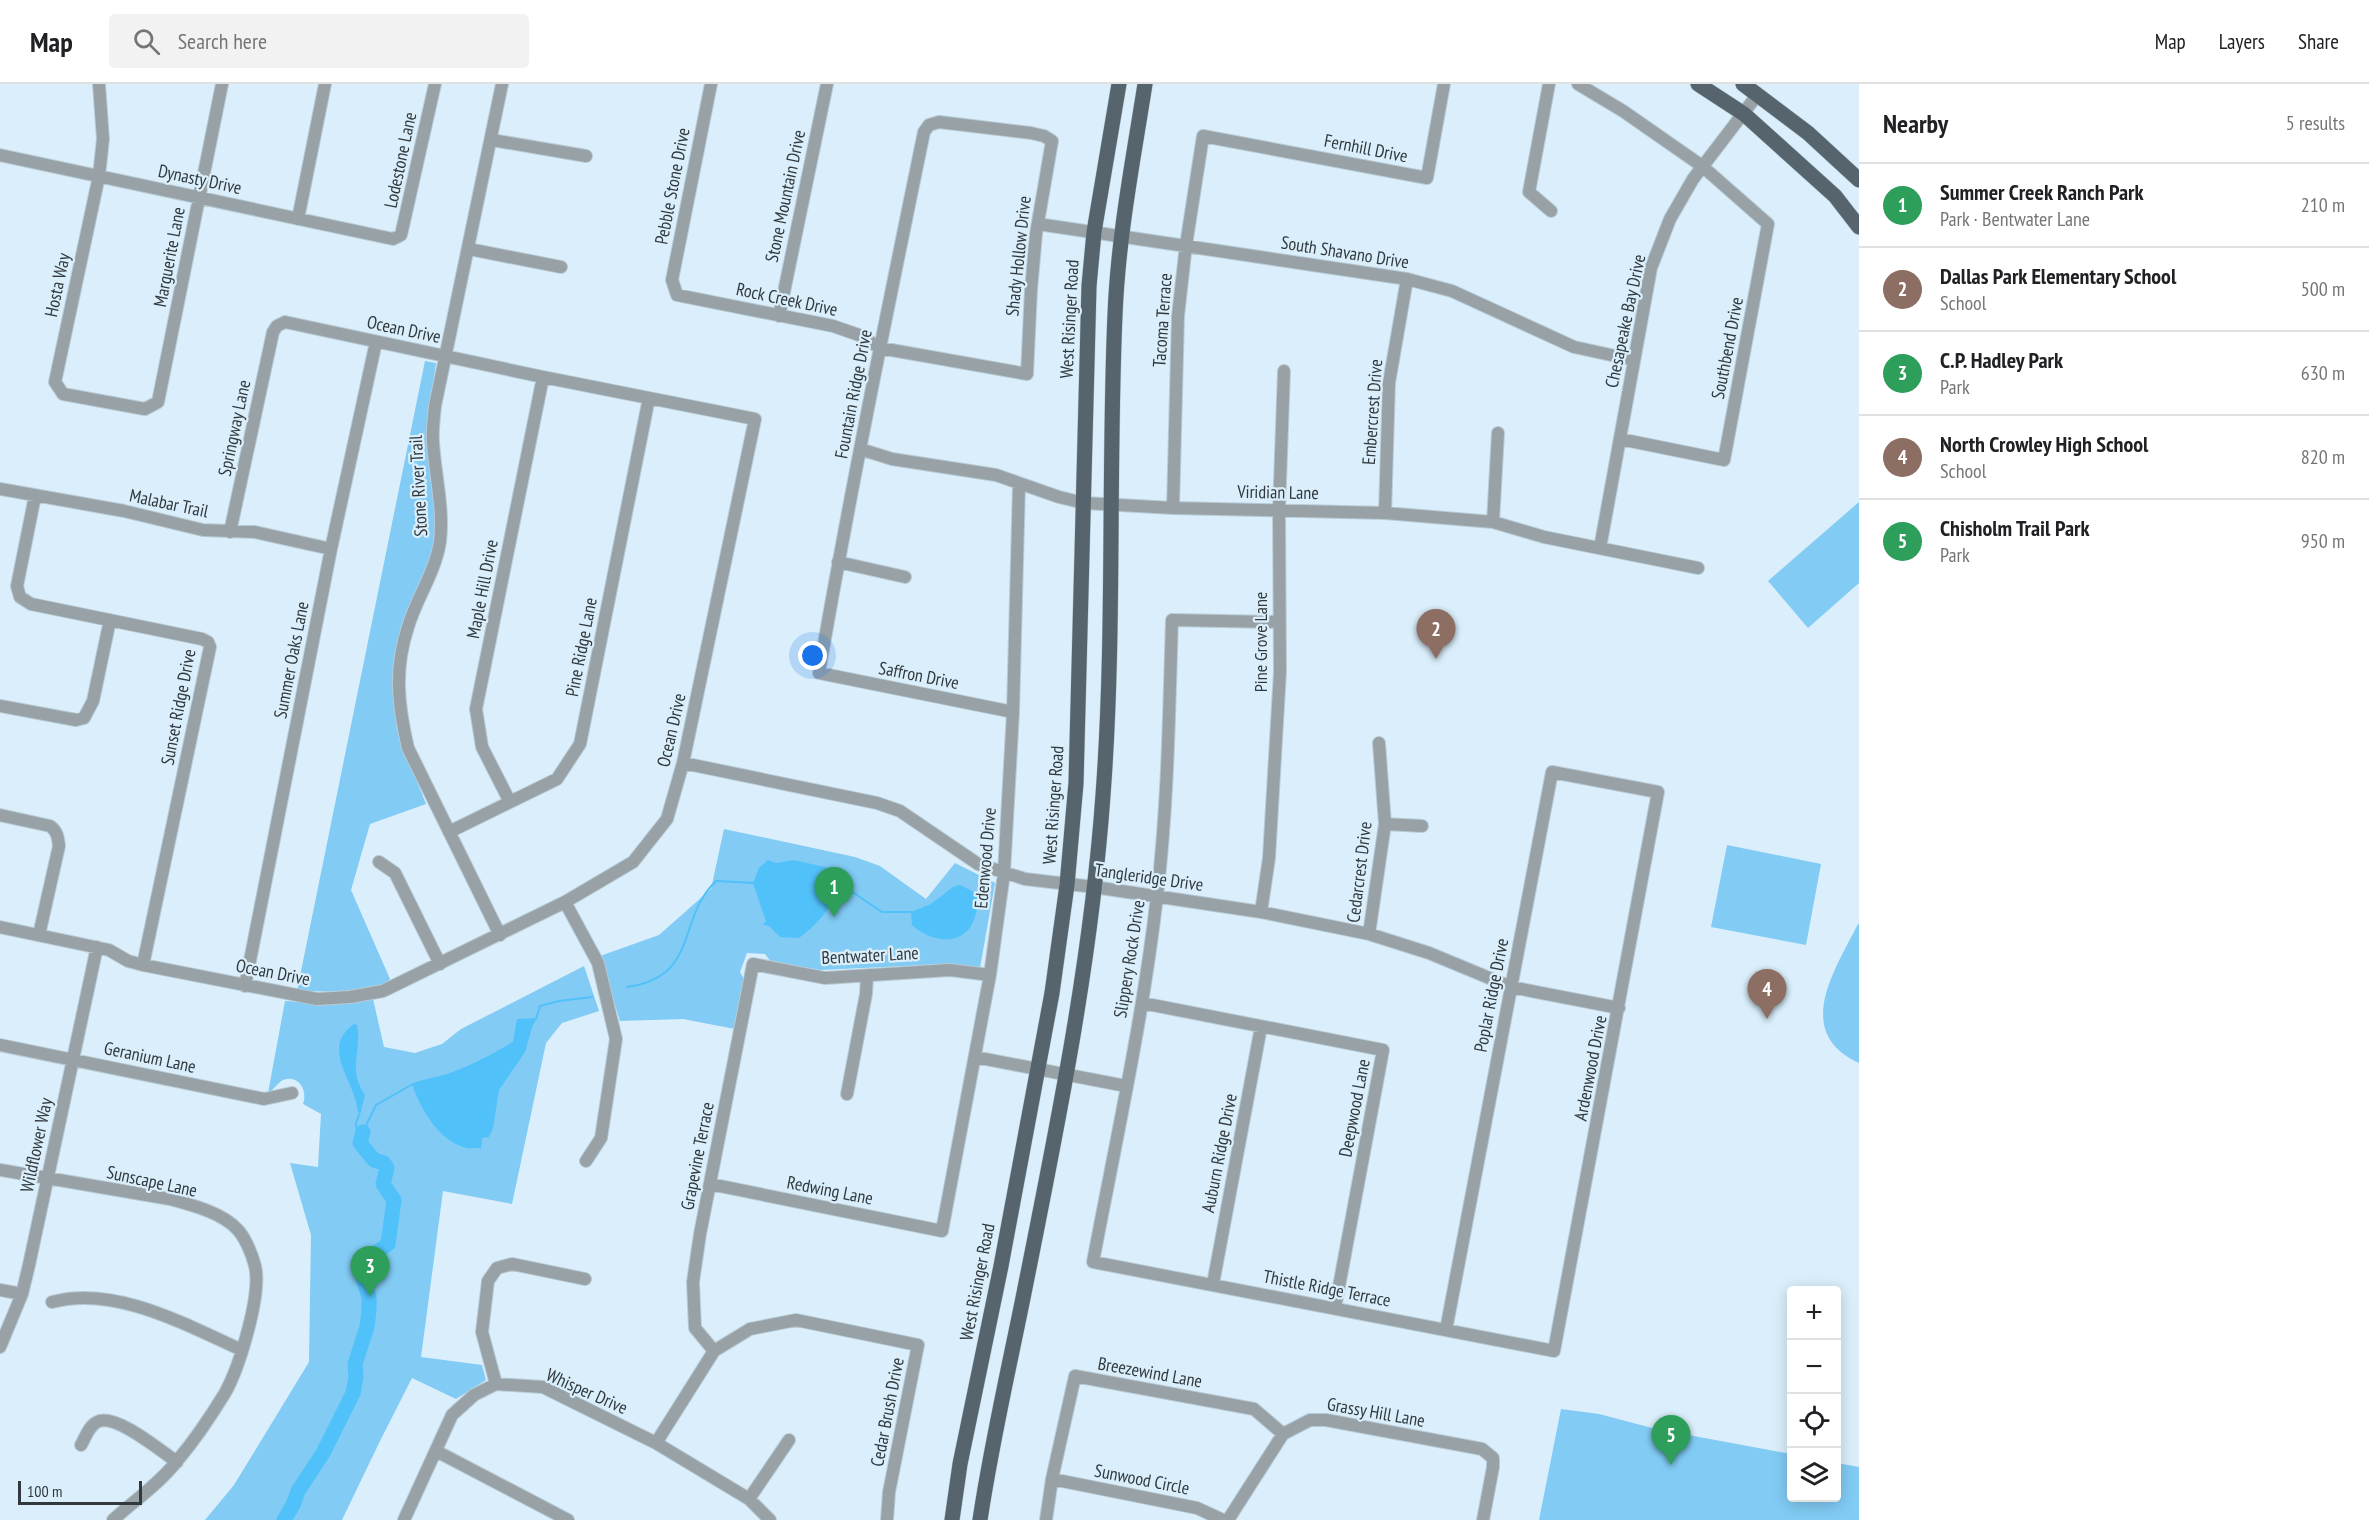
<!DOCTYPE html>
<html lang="en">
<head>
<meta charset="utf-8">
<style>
	:root { --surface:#fff; --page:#f2f2f2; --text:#202124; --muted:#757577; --line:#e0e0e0; --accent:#b45309 }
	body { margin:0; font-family:"PT Sans Narrow",sans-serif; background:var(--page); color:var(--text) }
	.controls { position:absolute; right:18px; bottom:18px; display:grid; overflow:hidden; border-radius:6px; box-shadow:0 3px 15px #0003 }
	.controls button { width:54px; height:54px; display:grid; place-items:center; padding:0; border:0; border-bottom:2px solid var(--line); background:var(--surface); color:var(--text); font:30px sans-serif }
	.scale { position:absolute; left:18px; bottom:15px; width:124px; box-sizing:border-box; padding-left:6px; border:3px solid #31393e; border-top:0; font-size:16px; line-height:21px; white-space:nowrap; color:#31393e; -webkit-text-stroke:4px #daeffb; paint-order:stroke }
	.you { position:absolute; left:813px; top:572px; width:21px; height:21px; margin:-15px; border:4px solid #fff; border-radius:50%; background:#1a73e8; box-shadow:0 0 0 9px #1a73e833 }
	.badge { display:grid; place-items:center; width:39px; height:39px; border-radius:50%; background:var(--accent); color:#fff; font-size:20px; font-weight:700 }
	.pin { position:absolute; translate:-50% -50px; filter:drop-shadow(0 2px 3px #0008) }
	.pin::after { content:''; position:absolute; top:32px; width:21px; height:18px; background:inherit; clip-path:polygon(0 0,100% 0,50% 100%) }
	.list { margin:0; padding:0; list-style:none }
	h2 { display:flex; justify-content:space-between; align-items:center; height:78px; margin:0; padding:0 24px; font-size:26px }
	h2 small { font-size:20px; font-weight:400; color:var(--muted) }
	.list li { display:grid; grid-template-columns:39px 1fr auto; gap:18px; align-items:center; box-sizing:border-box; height:84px; padding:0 24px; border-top:2px solid var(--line) }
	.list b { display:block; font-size:22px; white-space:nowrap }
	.list p { margin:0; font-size:20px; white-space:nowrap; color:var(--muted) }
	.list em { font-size:20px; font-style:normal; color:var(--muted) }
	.icon { flex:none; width:33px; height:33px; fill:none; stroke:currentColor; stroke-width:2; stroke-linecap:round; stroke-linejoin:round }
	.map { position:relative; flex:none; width:1859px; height:1436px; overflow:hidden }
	header { display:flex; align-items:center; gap:36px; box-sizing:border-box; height:84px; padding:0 30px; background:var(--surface); border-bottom:2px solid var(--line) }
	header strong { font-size:28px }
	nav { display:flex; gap:33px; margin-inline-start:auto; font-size:21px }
	.search { width:420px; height:54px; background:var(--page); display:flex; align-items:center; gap:15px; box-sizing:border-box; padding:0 21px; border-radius:6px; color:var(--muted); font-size:22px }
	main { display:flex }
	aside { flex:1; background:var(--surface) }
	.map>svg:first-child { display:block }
	.green { fill:#81cbf4 }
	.water { fill:#51c1fa }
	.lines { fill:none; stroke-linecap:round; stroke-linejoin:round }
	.stream { stroke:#51c1fa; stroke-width:2 }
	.river { stroke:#51c1fa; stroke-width:15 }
	.minor-casing { stroke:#b8cbd5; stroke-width:14 }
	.major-casing { stroke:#b8cbd5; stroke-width:16 }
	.minor { stroke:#98a1a6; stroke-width:12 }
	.major { stroke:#55646d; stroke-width:15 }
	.labels { text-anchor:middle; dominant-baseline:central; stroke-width:4.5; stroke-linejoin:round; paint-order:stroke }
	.street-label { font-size:18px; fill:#31393e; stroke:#daeffb }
</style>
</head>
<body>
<header>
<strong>Map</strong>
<div class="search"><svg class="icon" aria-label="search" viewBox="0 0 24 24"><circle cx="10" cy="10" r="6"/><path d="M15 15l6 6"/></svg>Search here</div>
<nav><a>Map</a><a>Layers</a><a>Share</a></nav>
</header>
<main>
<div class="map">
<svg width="1859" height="1436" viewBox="0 0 1859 1436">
	<rect width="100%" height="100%" fill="#daeffb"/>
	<!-- green -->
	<path class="green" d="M425,277L436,279L430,321L436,447L431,476L393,597L397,646L426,720L370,740L351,806L390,895L387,899L354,908L297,907Z
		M1859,418V499L1808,544L1768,497Z
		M724,745L855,773L880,782L926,815L955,779L995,799L980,884L947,880L820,886L771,878L765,870L747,869L740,888L745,897L735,945L683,935L620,937L600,872L659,851L711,805Z
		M1727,761L1821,780L1806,861L1711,843Z
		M1858,840H1859V979C1792,948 1835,886 1858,840Z
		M584,882L599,927L562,939L546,959L512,1120L443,1107L421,1273L482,1281L486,1296L456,1315L412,1294L380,1357L342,1436H205L234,1401L309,1278L311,1151L290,1079L318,1083L321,1030L303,1020C308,1007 299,990 283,996C277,999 274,1006 268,1009L285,917L331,920L373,915L384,963L415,969L442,960L461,945Z
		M1561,1325L1599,1330L1656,1345L1791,1370L1792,1414H1836L1837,1379L1859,1383V1436H1539Z"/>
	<!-- water -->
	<path class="water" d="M768,776L776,779L794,776L841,787C837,794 839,798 837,805C834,823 813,844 799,854L780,853L769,842L763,841L766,837L753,799L759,784Z
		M960,801L974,808L979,814C977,824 975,839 968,846C952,863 926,854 912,841L911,828L931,820L953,803Z
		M537,934L532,943L525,968L499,1006L493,1044L489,1053L482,1054L481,1065C476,1063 472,1065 467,1064C439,1058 420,1024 412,1000C423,995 433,994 444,991C469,983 491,971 513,958L517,935Z
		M354,940L357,941C362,968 347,985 365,1011L360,1031C357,1027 357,1020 355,1014C347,989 324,961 354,940Z"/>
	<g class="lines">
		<!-- stream -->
		<path class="stream" d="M836,806L854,809L882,828H911
			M627,903C700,893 676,835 716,797L755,799
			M536,935L540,922L559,917L592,913
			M359,1031L356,1039L357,1048L361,1053
			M363,1048L376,1021L413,1000"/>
		<!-- river -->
		<path class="river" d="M284,1436L293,1421L298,1407L323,1369L353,1309L356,1293L355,1280L367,1243L369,1226V1213L363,1194L367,1175L388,1160L394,1116L383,1100L387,1084L384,1079L374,1076L360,1059L363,1048"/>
		<defs>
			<path id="minor" d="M99,0L103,55L99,92L55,298L63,310L145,325L158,318L222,0
				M711,0L672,196L677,211L833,242L859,251L880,264L1027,290L1031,206L1036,150L1052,57L1044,52L1031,49L939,38L929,41L924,48C887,228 850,408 819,589L1013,628
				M1549,0L1529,108L1551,127
				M1578,0L1623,27L1702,82L1768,140L1724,376L1620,355
				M492,56L586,72
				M0,71L393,155L401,151L435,0
				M298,135L325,0
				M1038,140L1407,195L1452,207L1574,263L1634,276
				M469,165L561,183
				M779,232L827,0
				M860,365L892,375L996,391L1059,413L1084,419L1173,424L1385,429L1493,438L1544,453L1698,484
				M0,405L124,427L203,446L255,448L331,465
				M35,412L17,502L20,513L31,520L202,555L208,558L210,563L143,881
				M1173,424L1178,232L1186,161L1203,52L1427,94L1444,0
				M1385,429L1389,299L1407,195
				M1493,438L1498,349
				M1600,464L1651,184L1670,135L1693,95L1758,10
				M838,478L905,493
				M1278,538L1172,536C1169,628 1168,720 1157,812C1143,935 1116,1056 1093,1178L1554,1267L1658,708L1552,688L1446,1246
				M0,622L76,636L84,634L93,617L110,536
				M683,679L877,719L900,727L978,780L1025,795L1094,803L1261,828L1369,850L1429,869L1511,903L1619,924
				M510,718L482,663L476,625L543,293
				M0,731L50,742C57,747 58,753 59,762L39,851
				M1385,740L1422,742
				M449,748L557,695L580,660L649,314
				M379,778L395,789L440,880
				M565,818L598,879L616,955L601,1054L586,1077
				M1261,828L1269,774L1280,588L1279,426L1284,287
				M0,843L109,866L128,877L143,881L317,915L350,913L383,907L565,818L633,778L667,735L683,679L755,335L543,293L285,238L277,242L273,248L230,448
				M1369,850L1385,740L1379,659
				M500,851L408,664C398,621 394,585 408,543C417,513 435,489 440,458C444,424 435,391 433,358C432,346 434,334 435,322L502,0
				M245,902L331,465L376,258
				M1142,919L1383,966L1335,1224
				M0,961L264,1015L292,1009
				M975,973L1126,1002
				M847,1010L866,910L867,892
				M0,1086L170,1115C191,1121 221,1128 237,1145C245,1153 252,1170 255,1182C262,1210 239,1284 225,1309C211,1332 194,1357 177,1377C160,1399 134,1417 113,1436
				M710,1100L942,1147L990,891L1004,789L1013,628L1019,401
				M1213,1200L1261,943
				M0,1206L22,1210
				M52,1218C115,1201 186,1241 242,1266
				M0,1263L22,1210L29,1181L97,863
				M714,1267L695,1244L693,1198L700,1150L753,880L825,894L950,886L990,891
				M496,1300L482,1248L488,1197L497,1184L512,1180L585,1195
				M656,1359L714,1267L750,1245L796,1236L918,1261L889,1408L887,1436
				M81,1361C85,1354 89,1342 97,1338C115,1328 162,1368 177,1378
				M436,1367L568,1436
				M1052,1395L1197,1424L1223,1436
				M749,1415L789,1356
				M404,1436L452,1331L474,1311L496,1300L543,1303L656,1359L749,1415L770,1436
				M1046,1436L1052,1395L1075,1292L1254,1325L1283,1350
				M1228,1436L1283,1350L1310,1336H1326L1482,1365L1493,1374V1383L1483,1436"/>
			<path id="major" d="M1698,0L1744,30L1835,112L1859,143
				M1743,0L1808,49L1859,96
				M952,1436L960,1380L1001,1182L1052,909L1067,801L1076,699L1089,202L1094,148L1119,0
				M980,1436C991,1362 1008,1288 1023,1214C1056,1048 1091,881 1103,711C1115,552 1108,391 1115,231C1118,153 1133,77 1145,0"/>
		</defs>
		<!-- minor casing -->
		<use href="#minor" class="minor-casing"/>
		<!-- major casing -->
		<use href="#major" class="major-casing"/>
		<!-- minor -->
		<use href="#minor" class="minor"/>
		<!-- major -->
		<use href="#major" class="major"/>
	</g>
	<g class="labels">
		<!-- street labels -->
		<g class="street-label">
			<text transform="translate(1366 64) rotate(11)">Fernhill Drive</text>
			<text transform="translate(400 76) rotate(-78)">Lodestone Lane</text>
			<text transform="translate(200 95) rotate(12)">Dynasty Drive</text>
			<text transform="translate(672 102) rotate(-79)">Pebble Stone Drive</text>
			<text transform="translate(785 112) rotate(-78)">Stone Mountain Drive</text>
			<text transform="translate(1345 168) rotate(9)">South Shavano Drive</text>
			<text transform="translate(1018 172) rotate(-84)">Shady Hollow Drive</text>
			<text transform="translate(169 173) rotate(-79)">Marguerite Lane</text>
			<text transform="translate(57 201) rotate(-78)">Hosta Way</text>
			<text transform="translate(787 215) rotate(12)">Rock Creek Drive</text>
			<text transform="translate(1069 235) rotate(-87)">West Risinger Road</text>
			<text transform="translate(1162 236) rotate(-86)">Tacoma Terrace</text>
			<text transform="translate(1625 237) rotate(-78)">Chesapeake Bay Drive</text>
			<text transform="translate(404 245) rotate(12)">Ocean Drive</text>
			<text transform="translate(1727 264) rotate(-79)">Southbend Drive</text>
			<text transform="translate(853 310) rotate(-79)">Fountain Ridge Drive</text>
			<text transform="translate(1372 328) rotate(-86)">Embercrest Drive</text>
			<text transform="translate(234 344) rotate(-78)">Springway Lane</text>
			<text transform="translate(418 402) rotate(-93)">Stone River Trail</text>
			<text transform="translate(1278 408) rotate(1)">Viridian Lane</text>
			<text transform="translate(169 419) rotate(12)">Malabar Trail</text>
			<text transform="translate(482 505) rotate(-79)">Maple Hill Drive</text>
			<text transform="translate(1260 558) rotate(-90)">Pine Grove Lane</text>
			<text transform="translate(581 563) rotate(-79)">Pine Ridge Lane</text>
			<text transform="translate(291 576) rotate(-79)">Summer Oaks Lane</text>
			<text transform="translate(919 591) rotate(11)">Saffron Drive</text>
			<text transform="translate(178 623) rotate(-79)">Sunset Ridge Drive</text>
			<text transform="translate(671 646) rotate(-77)">Ocean Drive</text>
			<text transform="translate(1053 721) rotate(-86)">West Risinger Road</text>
			<text transform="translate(985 774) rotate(-85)">Edenwood Drive</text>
			<text transform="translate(1359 788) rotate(-83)">Cedarcrest Drive</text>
			<text transform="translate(1149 793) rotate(8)">Tangleridge Drive</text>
			<text transform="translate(870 871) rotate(-3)">Bentwater Lane</text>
			<text transform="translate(1129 875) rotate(-81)">Slippery Rock Drive</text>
			<text transform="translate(273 888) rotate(11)">Ocean Drive</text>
			<text transform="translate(1491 911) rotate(-79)">Poplar Ridge Drive</text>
			<text transform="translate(150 973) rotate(12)">Geranium Lane</text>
			<text transform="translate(1590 984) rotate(-79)">Ardenwood Drive</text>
			<text transform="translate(1354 1024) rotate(-79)">Deepwood Lane</text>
			<text transform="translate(36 1061) rotate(-78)">Wildflower Way</text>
			<text transform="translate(1219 1069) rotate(-79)">Auburn Ridge Drive</text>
			<text transform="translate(697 1072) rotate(-79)">Grapevine Terrace</text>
			<text transform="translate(152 1097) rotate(12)">Sunscape Lane</text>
			<text transform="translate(830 1106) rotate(11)">Redwing Lane</text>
			<text transform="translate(977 1198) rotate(-79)">West Risinger Road</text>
			<text transform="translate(1327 1204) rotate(11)">Thistle Ridge Terrace</text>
			<text transform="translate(1150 1288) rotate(10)">Breezewind Lane</text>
			<text transform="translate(587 1307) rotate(24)">Whisper Drive</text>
			<text transform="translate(887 1328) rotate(-79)">Cedar Brush Drive</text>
			<text transform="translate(1376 1328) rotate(10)">Grassy Hill Lane</text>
			<text transform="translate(1142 1395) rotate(11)">Sunwood Circle</text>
		</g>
	</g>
</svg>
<div class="controls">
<button>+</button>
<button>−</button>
<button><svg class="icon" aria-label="locate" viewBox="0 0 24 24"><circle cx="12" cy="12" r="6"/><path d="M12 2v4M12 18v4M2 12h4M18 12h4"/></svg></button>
<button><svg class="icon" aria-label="layers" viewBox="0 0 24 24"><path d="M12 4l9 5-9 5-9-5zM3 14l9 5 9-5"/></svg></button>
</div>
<div class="scale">100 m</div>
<div class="you"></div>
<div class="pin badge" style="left:834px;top:833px;background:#2e9e5b">1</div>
<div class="pin badge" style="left:1436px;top:575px;background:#8d6e63">2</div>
<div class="pin badge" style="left:370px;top:1212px;background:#2e9e5b">3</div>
<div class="pin badge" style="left:1767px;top:935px;background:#8d6e63">4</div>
<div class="pin badge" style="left:1671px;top:1381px;background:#2e9e5b">5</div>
</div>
<aside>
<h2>Nearby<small>5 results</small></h2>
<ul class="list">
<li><span class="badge" style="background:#2e9e5b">1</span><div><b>Summer Creek Ranch Park</b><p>Park · Bentwater Lane</p></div><em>210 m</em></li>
<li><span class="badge" style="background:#8d6e63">2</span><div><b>Dallas Park Elementary School</b><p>School</p></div><em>500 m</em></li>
<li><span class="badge" style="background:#2e9e5b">3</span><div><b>C.P. Hadley Park</b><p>Park</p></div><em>630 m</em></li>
<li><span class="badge" style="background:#8d6e63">4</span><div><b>North Crowley High School</b><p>School</p></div><em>820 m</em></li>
<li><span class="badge" style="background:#2e9e5b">5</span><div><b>Chisholm Trail Park</b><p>Park</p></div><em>950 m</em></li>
</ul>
</aside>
</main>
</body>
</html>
